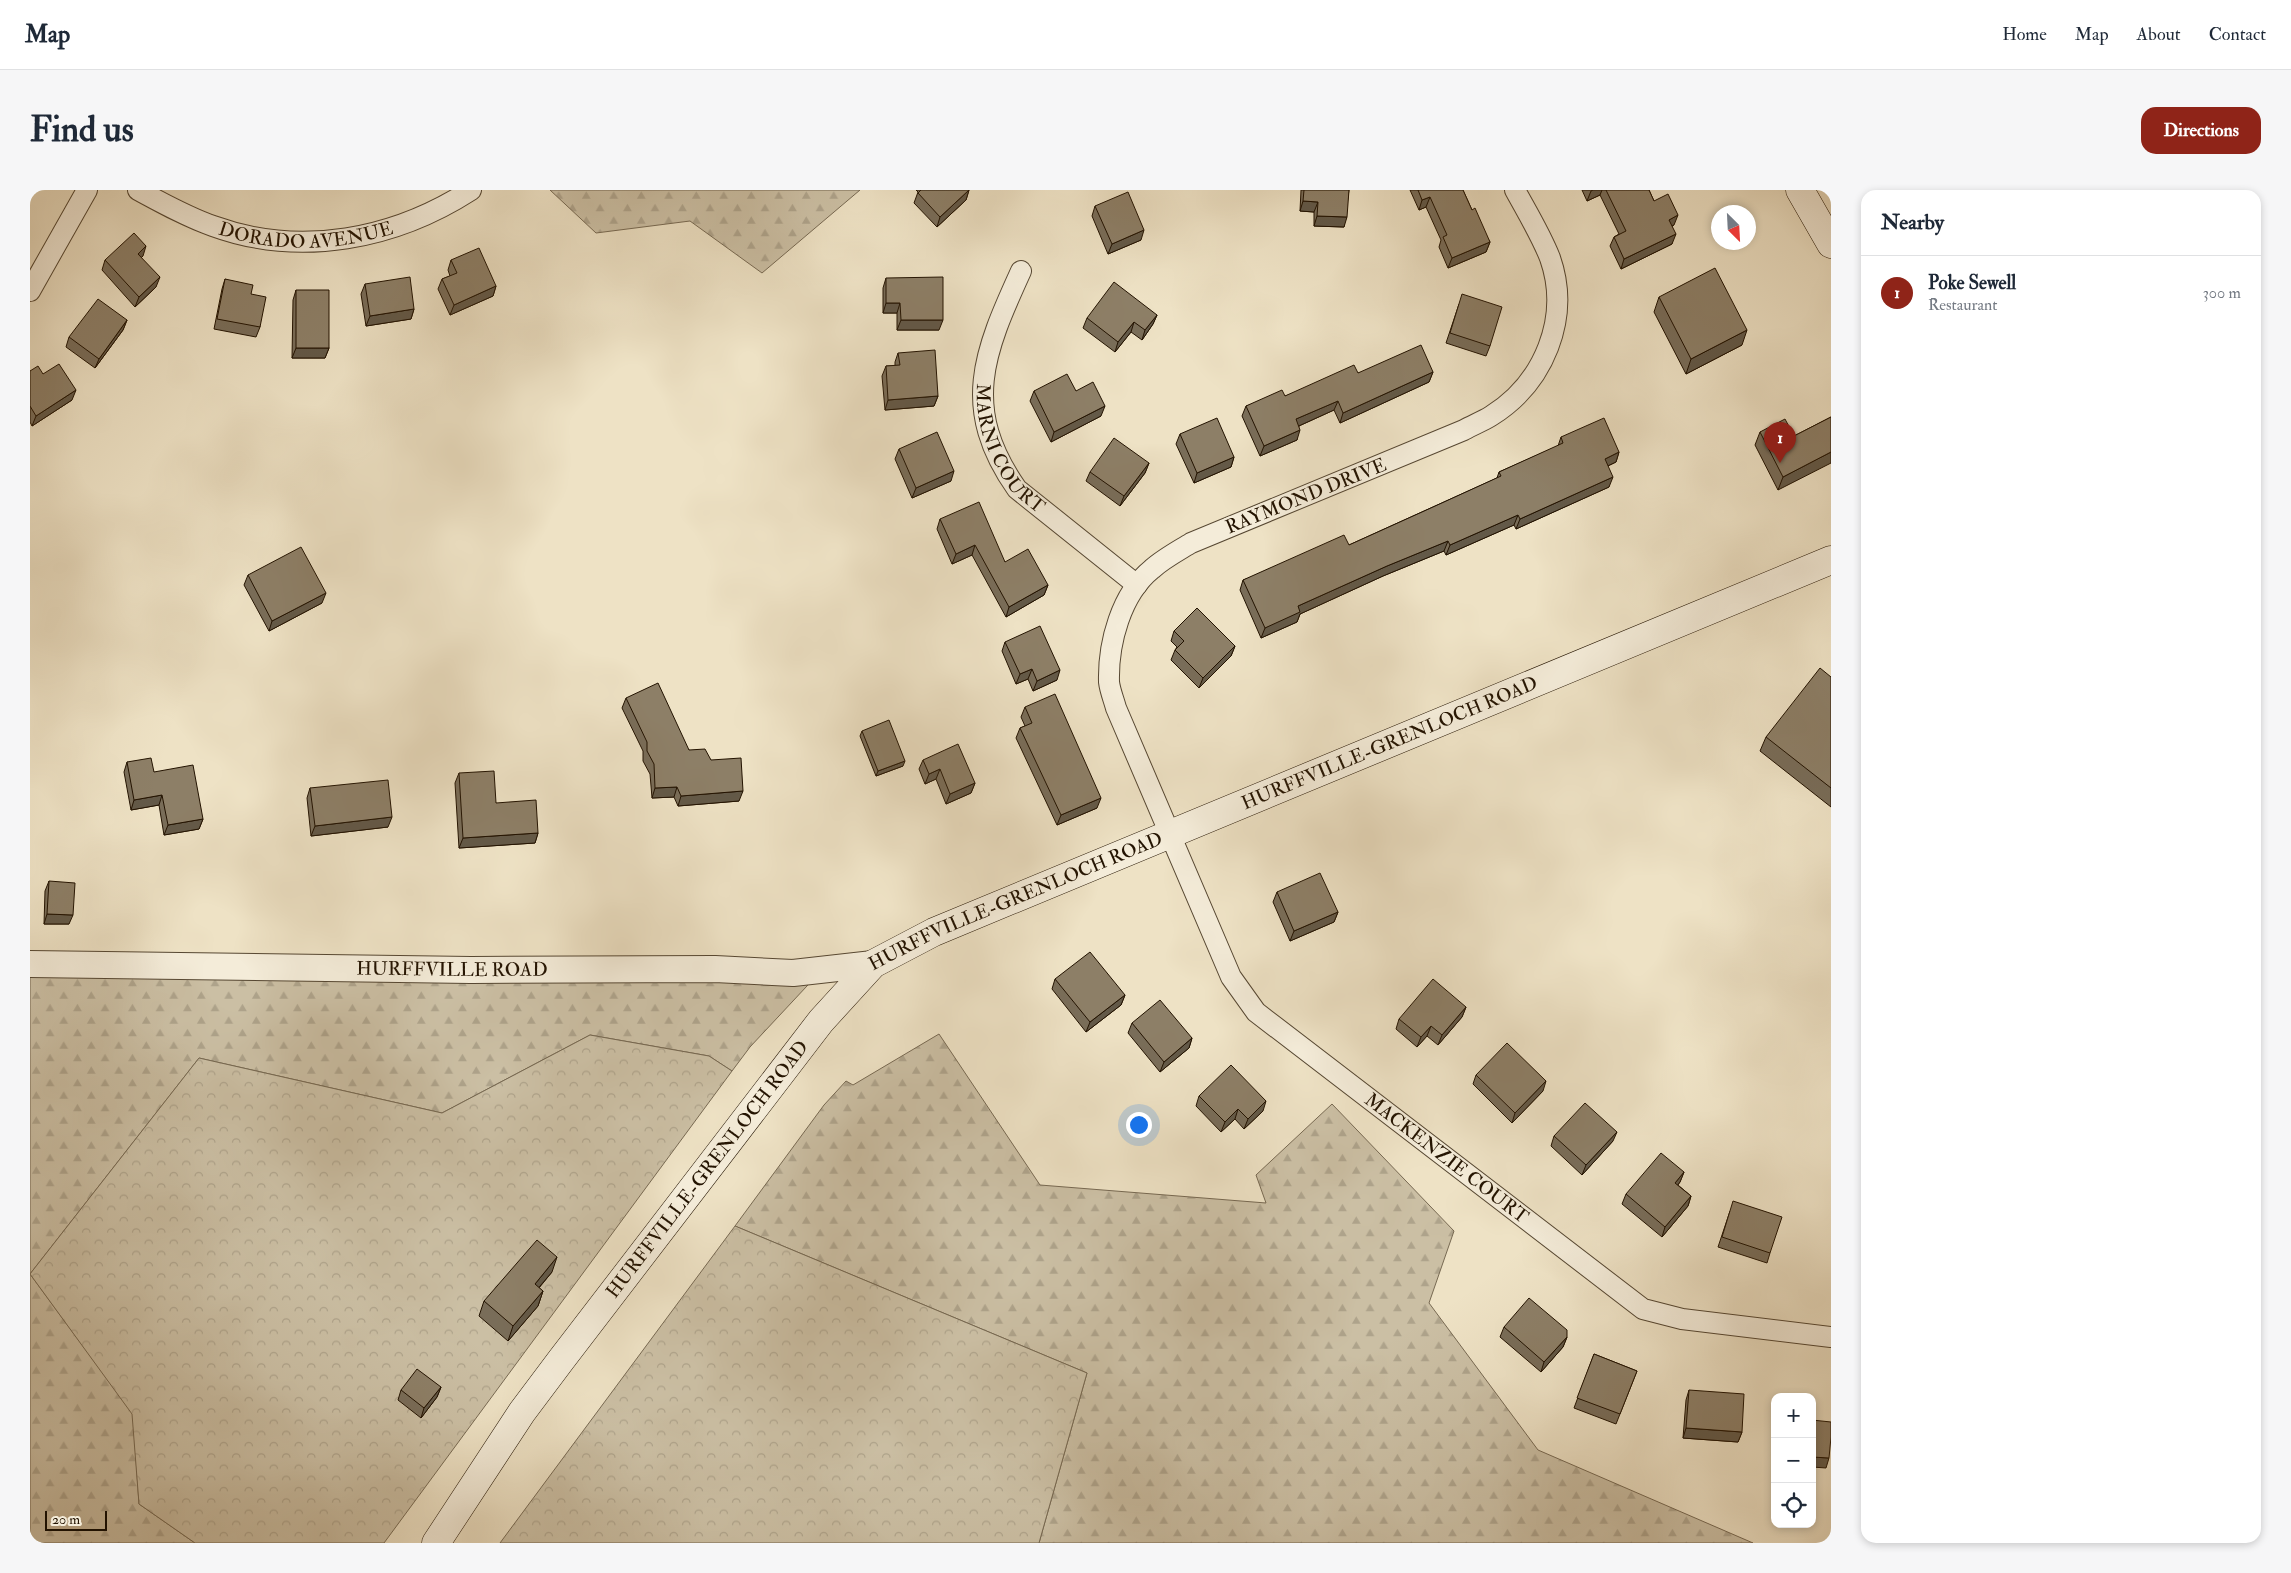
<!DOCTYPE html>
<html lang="en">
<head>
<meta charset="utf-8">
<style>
	:root { --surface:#fff; --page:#f6f6f7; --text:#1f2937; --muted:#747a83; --line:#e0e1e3; --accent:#8f2418 }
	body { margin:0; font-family:"IM FELL Double Pica",serif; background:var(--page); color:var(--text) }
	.controls { position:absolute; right:15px; bottom:15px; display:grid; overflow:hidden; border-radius:10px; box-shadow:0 2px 8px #0003 }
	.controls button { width:45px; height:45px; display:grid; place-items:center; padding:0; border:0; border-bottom:1px solid var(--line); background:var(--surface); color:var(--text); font:25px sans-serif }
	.compass { position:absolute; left:1681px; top:15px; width:45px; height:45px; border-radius:50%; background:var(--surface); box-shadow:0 2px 8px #0003; rotate:156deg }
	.scale { position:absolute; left:15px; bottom:12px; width:62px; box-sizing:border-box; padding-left:5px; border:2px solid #231301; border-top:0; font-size:14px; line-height:18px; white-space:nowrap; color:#231301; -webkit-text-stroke:4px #f4ecd9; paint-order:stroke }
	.you { position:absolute; left:1108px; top:934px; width:18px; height:18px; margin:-12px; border:4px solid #fff; border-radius:50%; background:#1a73e8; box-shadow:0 0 0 8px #1a73e833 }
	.badge { display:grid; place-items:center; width:32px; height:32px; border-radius:50%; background:var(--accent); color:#fff; font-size:16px; font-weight:700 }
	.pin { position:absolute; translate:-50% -41px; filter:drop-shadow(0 1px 2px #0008) }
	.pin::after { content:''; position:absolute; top:26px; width:18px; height:15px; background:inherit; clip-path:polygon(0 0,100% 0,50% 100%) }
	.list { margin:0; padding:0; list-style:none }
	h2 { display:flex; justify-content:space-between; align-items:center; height:65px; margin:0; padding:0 20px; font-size:21px }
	h2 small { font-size:16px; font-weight:400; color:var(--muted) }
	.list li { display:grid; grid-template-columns:32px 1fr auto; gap:15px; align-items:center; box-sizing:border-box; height:75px; padding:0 20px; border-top:1px solid var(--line) }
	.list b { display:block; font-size:19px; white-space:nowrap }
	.list p { margin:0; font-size:16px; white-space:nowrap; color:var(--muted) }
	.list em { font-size:16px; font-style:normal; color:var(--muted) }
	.icon { flex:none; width:28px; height:28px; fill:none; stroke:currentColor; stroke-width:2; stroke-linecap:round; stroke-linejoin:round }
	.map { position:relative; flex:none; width:1801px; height:1353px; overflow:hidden; border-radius:15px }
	header { display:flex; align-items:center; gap:30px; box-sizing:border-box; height:70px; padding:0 25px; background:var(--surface); border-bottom:1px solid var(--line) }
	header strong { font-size:24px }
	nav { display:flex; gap:28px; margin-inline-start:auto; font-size:18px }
	.intro { display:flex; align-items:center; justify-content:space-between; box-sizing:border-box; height:120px; padding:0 30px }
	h1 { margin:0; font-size:35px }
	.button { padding:12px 22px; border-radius:15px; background:var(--accent); color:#fff; font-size:18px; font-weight:700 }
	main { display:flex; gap:30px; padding:0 30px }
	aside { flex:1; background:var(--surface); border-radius:15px; box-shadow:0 2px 8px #0003 }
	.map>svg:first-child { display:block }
	.forest { fill:url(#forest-firs); stroke:#776952 }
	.park { fill:url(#park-crowns); stroke:#776952 }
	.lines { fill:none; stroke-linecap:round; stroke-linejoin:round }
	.minor-casing { stroke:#564732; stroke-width:22 }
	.tertiary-casing { stroke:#564732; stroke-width:28 }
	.secondary-casing { stroke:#231301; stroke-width:29 }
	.minor { stroke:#f4ecd9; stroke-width:20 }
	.tertiary { stroke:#f4ecd9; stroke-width:26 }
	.secondary { stroke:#f4ecd9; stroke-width:28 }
	.wall { fill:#796d59; stroke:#231301 }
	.shaded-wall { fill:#635948; stroke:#231301 }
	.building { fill:#8d7f67; stroke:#231301 }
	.labels { text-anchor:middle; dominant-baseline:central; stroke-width:4; stroke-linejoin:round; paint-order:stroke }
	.street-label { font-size:19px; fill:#231301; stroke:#f4ecd9 }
</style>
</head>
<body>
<header>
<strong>Map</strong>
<nav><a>Home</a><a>Map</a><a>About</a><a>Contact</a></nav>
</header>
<div class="intro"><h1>Find us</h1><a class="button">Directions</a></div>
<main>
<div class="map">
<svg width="1801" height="1353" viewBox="0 0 1801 1353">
	<defs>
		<pattern id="forest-firs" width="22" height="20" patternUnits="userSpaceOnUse" patternTransform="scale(1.25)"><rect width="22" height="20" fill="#cbbfa4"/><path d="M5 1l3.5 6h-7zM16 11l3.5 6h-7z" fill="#aea38b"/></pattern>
		<pattern id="park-crowns" width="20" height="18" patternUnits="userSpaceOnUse" patternTransform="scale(1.25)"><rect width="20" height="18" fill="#cbbfa4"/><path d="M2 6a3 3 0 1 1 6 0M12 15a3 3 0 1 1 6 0" fill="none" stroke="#aea38b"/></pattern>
	</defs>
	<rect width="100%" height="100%" fill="#eee2c5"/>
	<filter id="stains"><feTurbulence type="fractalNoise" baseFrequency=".004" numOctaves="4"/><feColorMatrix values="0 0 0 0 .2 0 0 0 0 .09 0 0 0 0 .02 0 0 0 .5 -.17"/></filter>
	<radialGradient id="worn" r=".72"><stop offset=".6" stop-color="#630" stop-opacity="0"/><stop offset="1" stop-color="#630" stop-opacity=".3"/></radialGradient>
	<!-- forest -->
	<path class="forest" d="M520,0H830L732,83L660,31L566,43Z
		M0,771L791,781L720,857L702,881L679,866L560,845L412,923L169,868L0,1084L103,1224L109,1314L165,1353H0Z
		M909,844L1010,995L1236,1013L1226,985L1302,914L1424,1041L1399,1113L1508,1260L1723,1353H1009L1057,1183L705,1036L794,915L816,891L823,895Z"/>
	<!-- park -->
	<path class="park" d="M560,845L679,866L702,881L354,1353H165L109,1314L102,1224L0,1084L169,868L412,923Z
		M705,1036L1057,1183L1009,1353H470Z"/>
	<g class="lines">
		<defs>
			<g id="minor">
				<path id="s1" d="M108,0C132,13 157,27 183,36C271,68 365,49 441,0"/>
				<path id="s2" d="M1485,0C1497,22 1511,45 1520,68C1541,128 1514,193 1461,226C1453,231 1443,235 1434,240L1161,353C1148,361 1133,369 1122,379C1091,404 1078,453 1079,492C1080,501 1084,510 1086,518L1201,787L1226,822L1613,1119L1652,1129L1801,1147"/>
				<path id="s3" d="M991,81C954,162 930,218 987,299L1107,395"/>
				<path d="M0,101L57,0"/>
			</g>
			<g id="tertiary">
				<path id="s4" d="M0,774L441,780L685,779L763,783L843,774"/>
			</g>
			<g id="secondary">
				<path d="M1770,0L1801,54"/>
				<path id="s5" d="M406,1353L492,1222L531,1170L791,831L843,774L904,742L1801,370"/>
			</g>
		</defs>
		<!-- minor casing -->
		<use href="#minor" class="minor-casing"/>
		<!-- tertiary casing -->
		<use href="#tertiary" class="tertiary-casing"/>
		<!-- secondary casing -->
		<use href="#secondary" class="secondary-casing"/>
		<!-- minor -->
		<use href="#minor" class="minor"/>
		<!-- tertiary -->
		<use href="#tertiary" class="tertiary"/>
		<!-- secondary -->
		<use href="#secondary" class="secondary"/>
	</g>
	<!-- wall -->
	<path class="wall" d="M886,0H939L936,10L907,37L884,13L888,2Z
		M1271,0H1319L1314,37L1284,36V22L1270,21Z
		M1380,0H1433L1442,20L1460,52L1456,62L1418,78L1409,57L1411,50L1396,17L1389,20Z
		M1552,0H1619L1624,11L1644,35L1642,36V54L1591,79L1580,56L1584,47L1589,44L1570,5L1557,11Z
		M1065,16L1111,50L1078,64L1062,26Z
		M113,66L111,67L126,97L105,117L72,80L75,70Z
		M421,70L466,96L463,106L420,125L408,99L412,89L420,86L418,80Z
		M856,88L909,140H867V123H853V98Z
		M195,89L221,104L230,137L226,147L184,139L192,99Z
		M335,94L384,119L381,129L336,136L331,104Z
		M266,100L299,158L295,168H262L263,110Z
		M1629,107L1712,155L1656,184L1624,122Z
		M1429,114L1460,156L1456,166L1416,153Z
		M1127,125L1123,134L1112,150L1101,142L1085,162L1053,138L1057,128Z
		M97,130L93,140L65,178L36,157L39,147Z
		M868,163L908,206L904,216L855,220L852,186L856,176H865V172Z
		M0,181L13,184L42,210L2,236L0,232Z
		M1403,182L1399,192L1310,233L1304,220L1269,236L1267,250L1230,266L1212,226L1216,216L1255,206L1328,183Z
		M1004,201H1046L1071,226L1021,252L1000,211Z
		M1801,227L1748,300L1725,255L1730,242L1764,246Z
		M1150,244L1204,267L1201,277L1164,293L1146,254Z
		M1531,247L1589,262L1586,272L1578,276L1579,297L1486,339L1484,335L1416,365L1414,361L1353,386L1270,424L1267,432L1231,448L1210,400L1213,390L1319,355L1467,288L1469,282L1528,256Z
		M869,259L921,291L882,308L865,269Z
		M1119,273L1115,283L1090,316L1056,291L1060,282Z
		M910,329L975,372L1018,395L1014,405L976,427L942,365L922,374L907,339Z
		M218,385L292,413L239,441L214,395Z
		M1144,441L1205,456L1201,466L1169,498L1141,470L1145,460L1147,457L1141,451Z
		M975,452L1027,490L1003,501L998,489L986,494L972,461Z
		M1801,487V617L1730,561L1736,547Z
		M596,508L659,560L681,570L709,611L648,616L644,607L622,608L620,584L613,571V561L592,518Z
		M995,517L1067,618L1027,635L986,548L990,538L995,536L991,527Z
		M832,541L873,576L846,586L830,546Z
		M893,570L945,593L941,603L916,614L906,589L895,594L889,579Z
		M97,572L124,582L173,629L169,639L134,645L129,615L101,620L94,582Z
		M429,583L466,613L508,643L505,653L429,658L425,593Z
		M280,598L358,637L281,646L277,608Z
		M19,691L39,734H14L15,701Z
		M1247,702L1308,722L1304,732L1260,751L1243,712Z
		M1025,789L1095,805L1091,815L1056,842L1022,799Z
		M1436,817L1432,827L1408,855L1397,846L1387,857L1366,839L1369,829Z
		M1102,833L1162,848L1159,858L1130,882L1098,843Z
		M1446,885L1513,901L1482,933L1443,894Z
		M1169,906L1233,921L1214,939L1205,929L1191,942L1166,916Z
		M1524,946L1583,951L1552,985L1521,956Z
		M1654,982L1650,992L1648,995L1661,1006L1658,1016L1632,1047L1592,1014L1596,1004Z
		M1700,1021L1740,1063L1737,1073L1688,1057Z
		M522,1082L509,1098L513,1101L508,1116L478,1151L449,1126L454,1111Z
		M1474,1137L1537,1147L1533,1157L1511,1182L1470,1147Z
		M1564,1164L1607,1181L1586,1234L1544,1218Z
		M411,1197L407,1207L391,1228L368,1210L371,1200Z
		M1659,1200L1712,1242L1708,1252L1653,1248L1656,1210Z"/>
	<!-- shaded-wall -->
	<path class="shaded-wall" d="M939,0L936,10L907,37L910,27Z
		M1563,0H1572L1570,5L1557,11L1561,1Z
		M1400,7L1396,17L1389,20L1392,10Z
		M1273,11L1288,12L1284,22L1270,21Z
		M1648,25L1644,35L1635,40L1639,30Z
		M1287,26L1317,27L1314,37L1284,36Z
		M1114,40L1111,50L1078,64L1082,54Z
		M1646,44L1642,54L1591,79L1594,69Z
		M1460,52L1456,62L1418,78L1422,68Z
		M116,56L113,66L104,74L108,64Z
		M130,87L126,97L105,117L109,107Z
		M466,96L463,106L420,125L424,115Z
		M856,113H870L867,123H853Z
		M384,119L381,129L336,136L340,126Z
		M1127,125L1123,134L1112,150L1115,140Z
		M97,130L93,140L65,178L69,169Z
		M871,130H913L909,140H867Z
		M1104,132L1101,142L1085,162L1088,152Z
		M1717,140L1712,155L1656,184L1661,169Z
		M266,158H299L295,168H262Z
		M1403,182L1399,192L1310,233L1313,223Z
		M46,200L42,210L2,236L6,226Z
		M908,206L904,216L855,220L858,210Z
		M1308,211L1304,220L1262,239L1266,229Z
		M1075,216L1071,226L1021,252L1024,242Z
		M1270,240L1267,250L1230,266L1234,256Z
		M1589,262L1586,272L1571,279L1575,269Z
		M1801,262V273L1748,300L1753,287Z
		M1204,267L1201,277L1164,293L1167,283Z
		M1119,273L1115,283L1090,316L1094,306Z
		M924,281L921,291L882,308L886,298Z
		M1583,287L1579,297L1486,339L1490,329Z
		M1488,325L1484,335L1416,365L1420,355Z
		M1418,351L1414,361L1353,386L1270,424L1267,432L1231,448L1235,438L1268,416L1357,376Z
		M945,355L942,365L922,374L926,364Z
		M1018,395L1014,405L976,427L979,417Z
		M296,403L292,413L239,441L242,431Z
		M1205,456L1201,466L1169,498L1173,488Z
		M1002,479L998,489L986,494L990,484Z
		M1030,480L1027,490L1003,501L1007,491Z
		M875,571L873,576L846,586L848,581Z
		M910,579L906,589L895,594L899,584Z
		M945,593L941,603L916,614L920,604Z
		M647,597L644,607L622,608L625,598Z
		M713,601L709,611L648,616L651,606Z
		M132,605L129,615L101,620L104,610Z
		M1071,608L1067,618L1027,635L1031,625Z
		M362,627L358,637L281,646L285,636Z
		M173,629L169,639L134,645L138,635Z
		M508,643L505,653L429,658L433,648Z
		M1308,722L1304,732L1260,751L1264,741Z
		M17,724L43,725L39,734H14Z
		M1095,805L1091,815L1056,842L1060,832Z
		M1436,817L1432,827L1408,855L1412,845Z
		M1401,836L1397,846L1387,857L1391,847Z
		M1162,848L1159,858L1130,882L1134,872Z
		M1516,891L1513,901L1482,933L1485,923Z
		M1236,911L1233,921L1214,939L1218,929Z
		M1208,919L1205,929L1191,942L1195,932Z
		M1587,942L1583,951L1552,985L1556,975Z
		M1654,982L1650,992L1641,1003L1645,993Z
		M1661,1006L1658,1016L1632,1047L1635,1037Z
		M527,1067L522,1082L499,1109L505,1094Z
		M513,1101L508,1116L478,1151L483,1136Z
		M1537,1147L1533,1157L1511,1182L1514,1172Z
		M411,1197L407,1207L391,1228L394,1218Z
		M1656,1238L1712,1242L1708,1252L1653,1248Z
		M1782,1267L1799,1268L1796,1278L1782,1277Z"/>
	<!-- building -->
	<path class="building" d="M891,0H939L910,27L888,3Z
		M1274,0H1319L1317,27L1287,26L1288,12L1273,11Z
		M1388,0H1433L1442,20L1445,18L1460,52L1422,68L1413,47L1417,45L1400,7L1392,10Z
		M1576,0H1619L1624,11L1638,4L1648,25L1639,30L1646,44L1594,69L1584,47L1596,41Z
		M1098,2L1114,40L1082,54L1065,16Z
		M104,43L116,56L108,64L130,87L109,107L75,70Z
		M449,58L466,96L424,115L412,89L427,83L421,70Z
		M1685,78L1717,140L1661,169L1629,107Z
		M380,87L384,119L340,126L335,94Z
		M913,87V130H871L870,113H856V88Z
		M195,89L223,95L221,104L236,107L230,137L187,129Z
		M1084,92L1127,125L1115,140L1104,132L1088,152L1057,128Z
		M266,100H299V158H266Z
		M1432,104L1472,117L1460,156L1420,143Z
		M68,109L97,130L69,169L39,147Z
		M1391,155L1403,182L1313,223L1308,211L1266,229L1270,240L1234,256L1216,216L1252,200L1255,206L1324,175L1328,183Z
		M905,160L908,206L858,210L856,176L870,175L868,163Z
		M29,174L46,200L6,226L0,216V181L8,176L13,184Z
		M1037,184L1046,201L1063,192L1075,216L1024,242L1004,201Z
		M1801,227V262L1753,287L1730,242L1755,229L1764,246Z
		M1187,228L1204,267L1167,283L1150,244Z
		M1574,228L1589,262L1575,269L1583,287L1490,329L1488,325L1420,355L1418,351L1357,376L1268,416L1270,422L1235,438L1213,390L1314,345L1319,355L1403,317L1471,286L1469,282L1533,253L1531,247Z
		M907,242L924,281L886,298L869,259Z
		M1084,248L1119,273L1094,306L1060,282Z
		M949,312L975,372L998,359L1018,395L979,417L945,355L926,364L910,329Z
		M271,357L296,403L242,431L218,385Z
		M1167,418L1205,456L1173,488L1145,460L1154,451L1144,441Z
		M1010,436L1030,480L1007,491L1002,479L990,484L975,452Z
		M1790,478L1801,487V598L1736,547Z
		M628,493L659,560L675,559L681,570L711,568L713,601L651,606L647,597L625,598L624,574L617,561V552L596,508Z
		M1025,504L1071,608L1031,625L990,538L1002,533L995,517Z
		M859,530L875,571L848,581L832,541Z
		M928,554L945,593L920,604L910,579L899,584L893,570Z
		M121,568L124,582L163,575L173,629L138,635L132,605L104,610L97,572Z
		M464,581L466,613L506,610L508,643L433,648L429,583Z
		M358,590L362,627L285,636L280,598Z
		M1290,683L1308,722L1264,741L1247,702Z
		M19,691L45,693L43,725L17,724Z
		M1060,762L1095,805L1060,832L1025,789Z
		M1403,789L1436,817L1412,845L1401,836L1391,847L1369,829Z
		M1130,810L1162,848L1134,872L1102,833Z
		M1477,853L1516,891L1485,923L1446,885Z
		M1201,875L1236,911L1218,929L1208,919L1195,932L1169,906Z
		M1555,913L1587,942L1556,975L1524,946Z
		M1631,963L1654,982L1645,993L1661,1006L1635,1037L1596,1004Z
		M1703,1011L1752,1027L1740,1063L1692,1047Z
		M507,1050L527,1067L505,1094L513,1101L483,1136L454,1111Z
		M1499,1108L1537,1140V1147L1514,1172L1474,1137Z
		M1564,1164L1607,1181L1590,1224L1547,1208Z
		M387,1179L411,1197L394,1218L371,1200Z
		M1659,1200L1714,1204L1712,1242L1656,1238Z
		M1782,1230L1801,1232V1247L1799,1268L1782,1267Z"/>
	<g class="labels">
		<!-- street labels -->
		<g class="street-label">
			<text stroke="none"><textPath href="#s1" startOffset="178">DORADO AVENUE</textPath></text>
			<text stroke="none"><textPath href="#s3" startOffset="192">MARNI COURT</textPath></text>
			<text transform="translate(1276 306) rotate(-22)">RAYMOND DRIVE</text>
			<text stroke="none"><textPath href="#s5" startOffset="1288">HURFFVILLE-GRENLOCH ROAD</textPath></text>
			<text stroke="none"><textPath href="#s5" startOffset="882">HURFFVILLE-GRENLOCH ROAD</textPath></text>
			<text stroke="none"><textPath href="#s4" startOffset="422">HURFFVILLE ROAD</textPath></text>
			<text stroke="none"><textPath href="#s2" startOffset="1359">MACKENZIE COURT</textPath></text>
			<text stroke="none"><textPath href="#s5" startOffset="462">HURFFVILLE-GRENLOCH ROAD</textPath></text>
		</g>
	</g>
	<rect width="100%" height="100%" filter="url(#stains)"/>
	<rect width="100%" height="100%" fill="url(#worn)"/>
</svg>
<div class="controls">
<button>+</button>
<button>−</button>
<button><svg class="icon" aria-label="locate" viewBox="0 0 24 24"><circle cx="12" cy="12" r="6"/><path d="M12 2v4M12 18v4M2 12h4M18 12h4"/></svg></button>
</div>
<svg class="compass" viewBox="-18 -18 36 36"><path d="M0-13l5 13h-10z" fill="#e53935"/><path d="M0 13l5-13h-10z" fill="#747a83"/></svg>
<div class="scale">20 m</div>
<div class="you"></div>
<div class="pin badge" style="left:1750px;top:273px">1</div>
</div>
<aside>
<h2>Nearby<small></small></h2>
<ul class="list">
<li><span class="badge">1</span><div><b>Poke Sewell</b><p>Restaurant</p></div><em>300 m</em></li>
</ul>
</aside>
</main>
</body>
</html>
